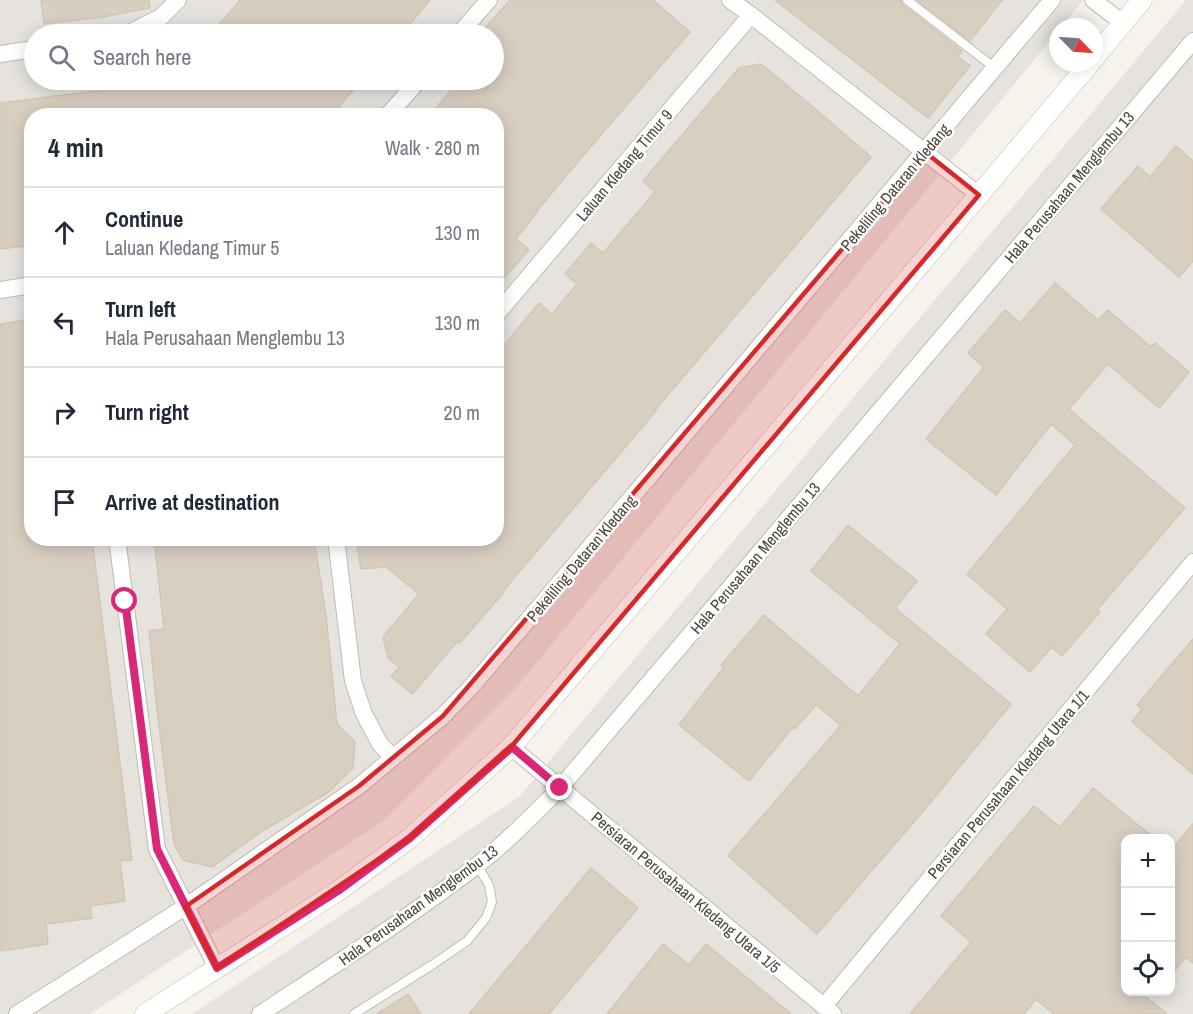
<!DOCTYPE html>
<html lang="en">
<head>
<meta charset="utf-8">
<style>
	:root { --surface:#fff; --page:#f2f2f3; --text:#1f2937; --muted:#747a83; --line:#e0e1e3 }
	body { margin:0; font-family:"Archivo Narrow",sans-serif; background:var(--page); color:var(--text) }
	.controls { position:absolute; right:18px; bottom:18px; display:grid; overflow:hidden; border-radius:12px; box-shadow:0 3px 15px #0003 }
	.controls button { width:54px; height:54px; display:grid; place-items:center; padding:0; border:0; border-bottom:2px solid var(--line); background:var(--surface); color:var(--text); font:30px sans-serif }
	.compass { position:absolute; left:1049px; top:18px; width:54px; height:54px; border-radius:50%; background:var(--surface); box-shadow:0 3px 15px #0003; rotate:115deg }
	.stop { position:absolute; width:18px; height:18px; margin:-14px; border:4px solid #db2777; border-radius:50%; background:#fff }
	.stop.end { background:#db2777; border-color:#fff; box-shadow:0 2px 6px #0008 }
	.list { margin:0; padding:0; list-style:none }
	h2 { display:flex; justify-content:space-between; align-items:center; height:78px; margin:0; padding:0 24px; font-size:26px }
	h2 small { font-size:20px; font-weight:400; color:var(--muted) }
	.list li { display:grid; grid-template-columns:39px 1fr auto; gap:18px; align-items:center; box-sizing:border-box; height:90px; padding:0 24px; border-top:2px solid var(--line) }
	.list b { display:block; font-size:22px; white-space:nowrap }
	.list p { margin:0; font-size:20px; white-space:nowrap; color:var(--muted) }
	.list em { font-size:20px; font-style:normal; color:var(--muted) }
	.icon { flex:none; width:33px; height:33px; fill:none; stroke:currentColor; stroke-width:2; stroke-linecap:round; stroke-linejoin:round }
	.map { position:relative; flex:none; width:1193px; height:1014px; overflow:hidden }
	.search { position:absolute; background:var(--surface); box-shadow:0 3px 15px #0003; left:24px; top:24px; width:480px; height:66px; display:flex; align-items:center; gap:15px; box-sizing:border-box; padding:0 21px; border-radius:33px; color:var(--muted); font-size:22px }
	.panel { position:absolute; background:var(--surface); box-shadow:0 3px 15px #0003; left:24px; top:108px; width:480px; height:438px; border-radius:24px }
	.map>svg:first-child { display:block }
	.industrial { fill:#e6e2dd; fill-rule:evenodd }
	.building { fill:#d8cfc1; stroke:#d3c7b4; stroke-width:1.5 }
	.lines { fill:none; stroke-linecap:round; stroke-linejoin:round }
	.service-casing { stroke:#c2bbae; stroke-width:10 }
	.minor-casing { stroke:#c2bbae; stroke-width:18 }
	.tertiary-casing { stroke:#c2bbae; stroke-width:21 }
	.service { stroke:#fff; stroke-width:8 }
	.minor { stroke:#fff; stroke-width:16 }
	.tertiary { stroke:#fff; stroke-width:20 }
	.route { stroke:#db2777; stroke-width:8 }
	.marked { fill:#d62828; fill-opacity:0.2; stroke:#d62828; stroke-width:4.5; stroke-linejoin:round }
	.labels { text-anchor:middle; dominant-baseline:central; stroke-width:5; stroke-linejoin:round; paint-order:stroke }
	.street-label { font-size:16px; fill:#4b4439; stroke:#fff }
</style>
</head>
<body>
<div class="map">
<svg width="1193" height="1014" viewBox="0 0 1193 1014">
	<rect width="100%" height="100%" fill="#f6f3ec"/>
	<!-- industrial -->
	<path class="industrial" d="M0,0H1083L1061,27H1058V31L520,683L386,819L90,1014H0ZM34,34H494V80H34ZM32,116H496V538H32Z
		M1186,0H1193V1014H192L519,797ZM1126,838H1170V992H1126Z"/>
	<!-- building -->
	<path class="building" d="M41,0H149L150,8L103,17L44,24Z
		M240,0H430L410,24L422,34H211Z
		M510,0H653L690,32L587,151L536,212L537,213L516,238L529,250L496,287V116H429L460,80H494V34H480Z
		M775,0H901L903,5L962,51L958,57L970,66L928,118Z
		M917,0H1002L970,41Z
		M761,64L813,107L871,157L655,410L656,411L503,591L504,592L460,643L458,641L412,694L391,676L399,667L388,658L383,637L419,594L386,567L361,569L356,538H496V355L539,303L552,314L577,284L565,274L591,243L603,253L655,192L643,181L739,68Z
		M102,80H362L331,116H32V245L0,249V103L103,90Z
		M1176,146L1193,161V261L1179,277L1101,209L1138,166L1150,177Z
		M1055,283L1098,320L1108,310L1151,347L1155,343L1189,372L1159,408L1108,364L1069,409L1185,508L1097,610L1100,612L1062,656L1052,647L1030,672L986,634L1007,609L967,574L1075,445L1051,424L996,495L926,439L984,367L968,353L1005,310L1020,323Z
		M32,319V538H92L132,860L120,861L125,901L90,906L92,918L46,924L48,944L0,951V324Z
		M848,525L917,581L895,608L1011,704L926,808L817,934L728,856L841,725L816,705L795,729L793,727L749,781L679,725L724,667L721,665L764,615L858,696L900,644L811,571Z
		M154,538H314L326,615L337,724L355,742L353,768L329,792L264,830L212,867L183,860L174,844L157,709L149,631L164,629Z
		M1193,639V774L1132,722L1142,709L1137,705Z
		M1093,788L1154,838H1125V992H1140L1167,1014H1054L1036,999L1024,1014H910L971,942L941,916L1034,806L1060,827Z
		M1193,824V963L1186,957L1170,976V851Z
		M591,868L638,908L549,1014H469Z
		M663,944L689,965L706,944L791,1014H607Z
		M408,994L421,1014H377Z"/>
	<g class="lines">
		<defs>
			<path id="service" d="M907,0L995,68
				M354,1014L432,965L467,941L486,918L492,902L489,885L477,865"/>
			<path id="minor" d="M730,0L751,15L979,195
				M1093,0L1123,23
				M127,34L161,17L178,0
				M459,34L489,0
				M0,54L34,49
				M387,116L419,80
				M0,290L32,285
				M496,315L751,15
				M117,538L157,849L217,968
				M336,538L353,681L364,714L380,744L393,758
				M511,747L833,1014
				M824,1006L1193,562
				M17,1014L185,907L359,786L443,716L471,687L501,652L1052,0
				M260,1014C333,966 407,919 476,866C506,843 533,815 560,788L1193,41"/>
			<path id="tertiary" d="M1094,58L1142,0
				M145,1014L338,891L410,838L511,747L979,195L1090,63"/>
		</defs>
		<!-- service casing -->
		<use href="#service" class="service-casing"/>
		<!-- minor casing -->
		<use href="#minor" class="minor-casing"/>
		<!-- tertiary casing -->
		<use href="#tertiary" class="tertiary-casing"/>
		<!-- service -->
		<use href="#service" class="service"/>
		<!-- minor -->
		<use href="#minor" class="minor"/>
		<!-- tertiary -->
		<use href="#tertiary" class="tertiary"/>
	</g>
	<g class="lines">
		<!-- route -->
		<path class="route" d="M125,601L157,849L217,968L338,891L410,838L512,747L560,788"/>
	</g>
	<!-- marked area -->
	<path class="marked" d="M925,152L979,195L511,747L410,838L217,968L185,907L359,786L443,716Z"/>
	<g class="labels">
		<!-- street labels -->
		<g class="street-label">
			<text transform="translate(624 165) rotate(-50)">Laluan Kledang Timur 9</text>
			<text transform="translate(895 187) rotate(-50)">Pekeliling Dataran Kledang</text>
			<text transform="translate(1069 187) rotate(-50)">Hala Perusahaan Menglembu 13</text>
			<text transform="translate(581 558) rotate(-50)">Pekeliling Dataran Kledang</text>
			<text transform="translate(755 558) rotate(-50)">Hala Perusahaan Menglembu 13</text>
			<text transform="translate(1008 784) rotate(-50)">Persiaran Perusahaan Kledang Utara 1/1</text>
			<text transform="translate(686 892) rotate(40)">Persiaran Perusahaan Kledang Utara 1/5</text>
			<text transform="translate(418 905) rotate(-36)">Hala Perusahaan Menglembu 13</text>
		</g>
	</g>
</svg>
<div class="controls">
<button>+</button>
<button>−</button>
<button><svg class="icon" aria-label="locate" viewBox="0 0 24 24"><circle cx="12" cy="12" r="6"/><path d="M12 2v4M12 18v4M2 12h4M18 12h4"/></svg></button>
</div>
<svg class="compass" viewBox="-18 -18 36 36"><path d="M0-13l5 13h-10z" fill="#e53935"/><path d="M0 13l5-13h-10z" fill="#747a83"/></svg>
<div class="stop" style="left:125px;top:601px"></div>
<div class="stop end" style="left:560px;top:788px"></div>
<div class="search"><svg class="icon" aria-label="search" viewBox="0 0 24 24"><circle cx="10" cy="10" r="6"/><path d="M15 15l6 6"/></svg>Search here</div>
<section class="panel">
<h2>4 min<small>Walk · 280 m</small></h2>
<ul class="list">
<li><svg class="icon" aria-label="ahead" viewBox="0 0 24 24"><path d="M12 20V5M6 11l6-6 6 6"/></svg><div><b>Continue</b><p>Laluan Kledang Timur 5</p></div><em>130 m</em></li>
<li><svg class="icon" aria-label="left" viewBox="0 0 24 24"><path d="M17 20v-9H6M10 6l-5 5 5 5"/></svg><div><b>Turn left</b><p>Hala Perusahaan Menglembu 13</p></div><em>130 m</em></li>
<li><svg class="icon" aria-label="right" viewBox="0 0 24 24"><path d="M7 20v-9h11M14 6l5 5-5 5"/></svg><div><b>Turn right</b></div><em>20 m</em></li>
<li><svg class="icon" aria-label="arrive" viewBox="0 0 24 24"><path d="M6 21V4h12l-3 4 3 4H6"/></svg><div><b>Arrive at destination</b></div></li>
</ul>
</section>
</div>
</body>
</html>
